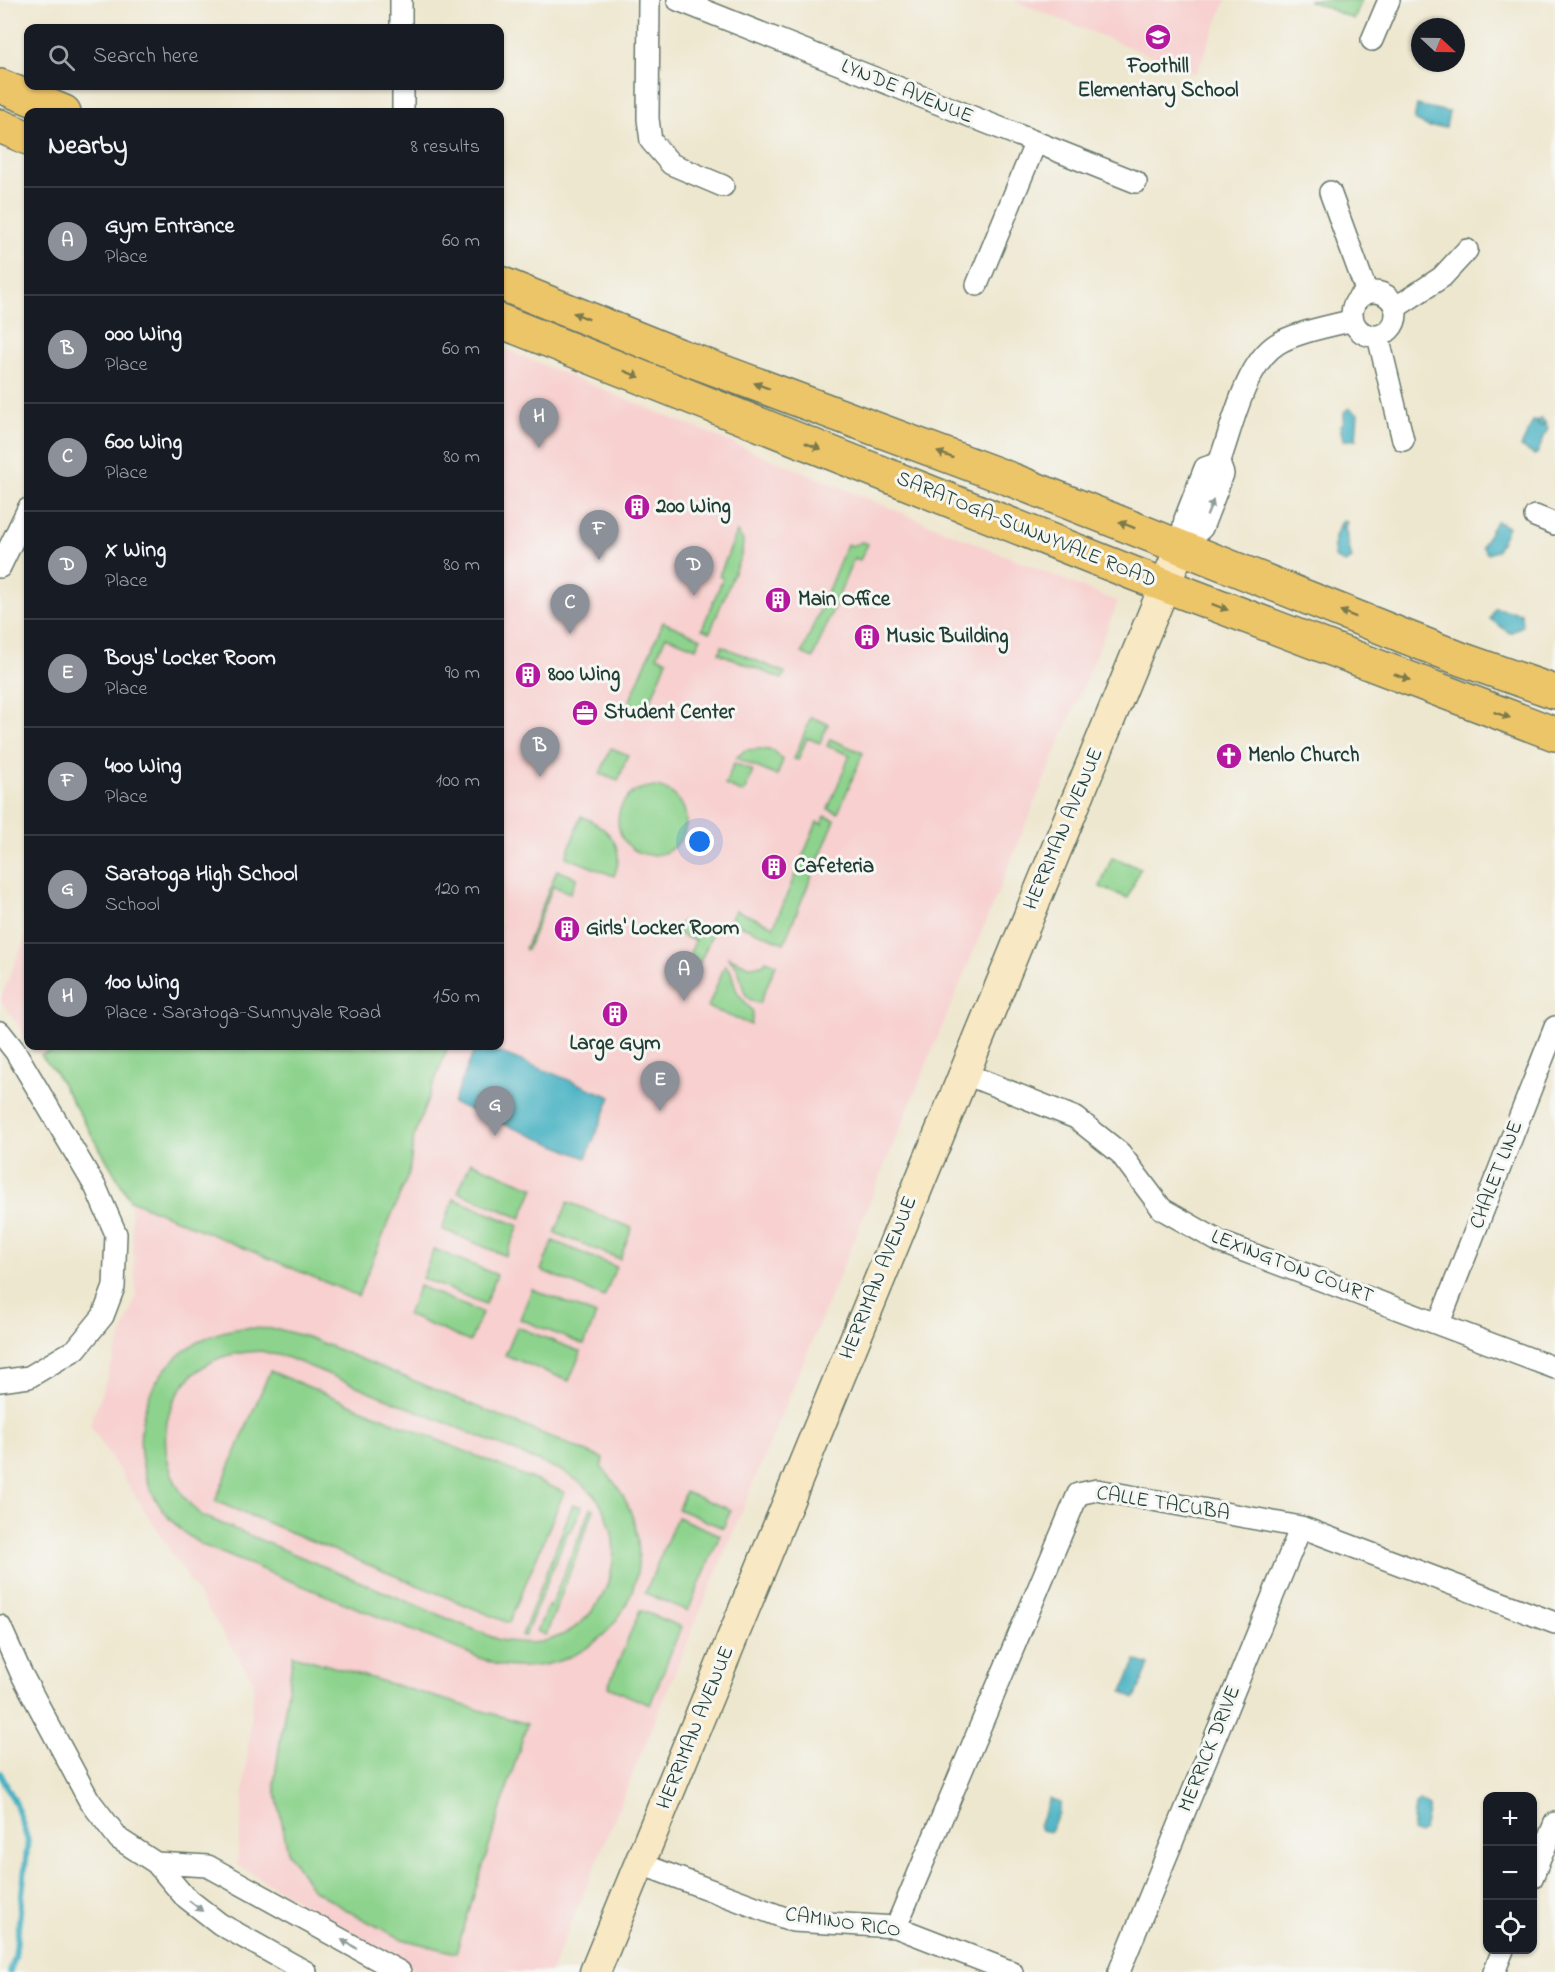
<!DOCTYPE html>
<html lang="en">
<head>
<meta charset="utf-8">
<style>
	:root { --surface:#171b24; --page:#242831; --text:#f1f3f6; --muted:#9ea1a6; --line:#363941; --accent:#8c9099 }
	body { margin:0; font-family:"Indie Flower",sans-serif; background:var(--page); color:var(--text) }
	.controls { position:absolute; right:18px; bottom:18px; display:grid; overflow:hidden; border-radius:12px; box-shadow:0 2px 4px #0004 }
	.controls button { width:54px; height:54px; display:grid; place-items:center; padding:0; border:0; border-bottom:2px solid var(--line); background:var(--surface); color:var(--text); font:30px sans-serif }
	.compass { position:absolute; left:1411px; top:18px; width:54px; height:54px; border-radius:50%; background:var(--surface); box-shadow:0 2px 4px #0004; rotate:112deg }
	.you { position:absolute; left:700px; top:842px; width:21px; height:21px; margin:-15px; border:4px solid #fff; border-radius:50%; background:#1a73e8; box-shadow:0 0 0 9px #1a73e833 }
	.badge { display:grid; place-items:center; width:39px; height:39px; border-radius:50%; background:var(--accent); color:#fff; font-size:20px; font-weight:700 }
	.pin { position:absolute; translate:-50% -50px; filter:drop-shadow(0 2px 3px #0008) }
	.pin::after { content:''; position:absolute; top:32px; width:21px; height:18px; background:inherit; clip-path:polygon(0 0,100% 0,50% 100%) }
	.list { margin:0; padding:0; list-style:none }
	h2 { display:flex; justify-content:space-between; align-items:center; height:78px; margin:0; padding:0 24px; font-size:26px }
	h2 small { font-size:20px; font-weight:400; color:var(--muted) }
	.list li { display:grid; grid-template-columns:39px 1fr auto; gap:18px; align-items:center; box-sizing:border-box; height:108px; padding:0 24px; border-top:2px solid var(--line) }
	.list b { display:block; font-size:22px; white-space:nowrap }
	.list p { margin:0; font-size:20px; white-space:nowrap; color:var(--muted) }
	.list em { font-size:20px; font-style:normal; color:var(--muted) }
	.icon { flex:none; width:33px; height:33px; fill:none; stroke:currentColor; stroke-width:2; stroke-linecap:round; stroke-linejoin:round }
	.map { position:relative; flex:none; width:1555px; height:1972px; overflow:hidden }
	.search { position:absolute; background:var(--surface); box-shadow:0 2px 4px #0004; left:24px; top:24px; width:480px; height:66px; display:flex; align-items:center; gap:15px; box-sizing:border-box; padding:0 21px; border-radius:12px; color:var(--muted); font-size:22px }
	.panel { position:absolute; background:var(--surface); box-shadow:0 2px 4px #0004; left:24px; top:108px; width:480px; height:942px; border-radius:12px }
	.map>svg:first-child { display:block }
	.built { fill:#f7d0cf }
	.green { fill:#8dd38d; stroke:#568860; stroke-width:1.5; fill-rule:evenodd }
	.water { fill:#44b1c2; stroke:#32777b; stroke-width:1.5 }
	.lines { fill:none; stroke-linecap:round; stroke-linejoin:round }
	.stream { stroke:#44b1c2; stroke-width:6 }
	.street-casing { stroke:#67786a; stroke-width:24 }
	.secondary-casing { stroke:#67786a; stroke-width:33 }
	.primary-casing { stroke:#67786a; stroke-width:36 }
	.street { stroke:#fff; stroke-width:21 }
	.secondary { stroke:#f8e8c3; stroke-width:30 }
	.primary { stroke:#edc569; stroke-width:33 }
	.oneway { fill:#7c7a4c }
	.oneway2 { fill:#8f9e9a }
	.labels { text-anchor:middle; dominant-baseline:central; stroke-width:6; stroke-linejoin:round; paint-order:stroke }
	.poi-label { font-size:21px; font-weight:bold; fill:#1f3d34; stroke:#f6f6f2; text-anchor:start }
	.street-label { font-size:21px; fill:#1f3d34; stroke:#f6f6f2 }
</style>
</head>
<body>
<div class="map">
<svg width="1555" height="1972" viewBox="0 0 1555 1972">
	<rect width="100%" height="100%" fill="#f6f6f2"/>
	<filter id="ink" filterUnits="userSpaceOnUse"><feTurbulence type="fractalNoise" baseFrequency=".0167" numOctaves="2"/><feDisplacementMap in="SourceGraphic" scale="12" xChannelSelector="R" yChannelSelector="G"/><feConvolveMatrix kernelMatrix="1 2 1 2 8 2 1 2 1" color-interpolation-filters="sRGB"/></filter>
	<filter id="wash" filterUnits="userSpaceOnUse"><feTurbulence type="fractalNoise" baseFrequency=".008" numOctaves="4" result="noise"/><feDisplacementMap in="SourceGraphic" scale="24" xChannelSelector="R" yChannelSelector="G"/><feGaussianBlur stdDeviation="1.35" result="paint"/><feColorMatrix in="noise" values="0 0 0 0 0 0 0 0 0 0 0 0 0 0 0 0 0 1.4 0 .05"/><feComposite in="paint" operator="in"/></filter>
	<g filter="url(#wash)">
		<rect width="100%" height="100%" fill="#eee7cf"/>
		<!-- built -->
		<path class="built" d="M1012,0H1226L1196,74Z
			M500,347L1118,602L551,1972H420L237,1865L254,1682L90,1425L136,1296L130,1200L55,1072L34,1046H500Z
			M28,930V1039L0,1000Z"/>
		<!-- green -->
		<path class="green" d="M1308,0H1362L1354,19Z
			M737,532L743,541L742,553L710,632L702,629L723,578L719,576Z
			M862,542L868,544L860,560L854,558L813,658L802,653L847,544L851,546Z
			M663,622L701,638L696,648L666,636L657,656L667,660L646,712L628,705Z
			M722,646L785,673L782,679L719,653Z
			M811,717L828,724L820,743L807,738L798,760L794,759Z
			M830,739L863,753L838,813L828,809L850,755L827,746Z
			M611,748L628,755L618,781L600,774Z
			M761,749L774,751L783,760L777,776L736,758L745,750Z
			M734,763L753,771L744,793L725,785Z
			M618 821a34 34 0 1 1 68 0a34 34 0 1 1-68 0Z
			M581,816C607,827 627,845 614,876L566,857Z
			M825,816L835,820L784,943L730,921L735,910L774,926L817,822L822,824Z
			M1112,857L1140,868L1128,898L1100,887Z
			M557,870L577,878L570,893L553,886L527,950L525,949Z
			M682,921L712,934L700,963L688,958L695,941L677,933Z
			M728,957L749,966L763,965L766,960L776,964L760,1003C740,1001 744,981 737,968C735,964 730,961 728,957Z
			M725,965L731,972L737,992L753,1012L751,1025L708,1007Z
			M72,1046H448L414,1136L409,1173L358,1296L130,1200L55,1072L41,1055Z
			M471,1162L534,1188L521,1218L458,1192Z
			M454,1199L519,1226L506,1256L442,1229Z
			M568,1202L632,1228L620,1259L555,1233Z
			M553,1241L616,1267L604,1297L541,1270Z
			M434,1249L497,1275L485,1304L422,1278Z
			M419,1286L482,1313L470,1342L407,1315Z
			M532,1289L596,1315L584,1345L520,1319Z
			M517,1327L581,1352L569,1381L505,1355Z
			M242,1328L278,1329L310,1338L604,1459L601,1467C686,1554 616,1684 497,1665L202,1545C104,1488 127,1343 242,1328ZM261,1351L289,1358L562,1471C577,1480 591,1488 600,1503C633,1556 603,1630 541,1642C527,1644 513,1642 499,1640L201,1515C151,1473 152,1390 215,1360C230,1353 245,1352 261,1351Z
			M270,1371L564,1492L509,1623L215,1501Z
			M685,1492L731,1510L723,1528L678,1509Z
			M573,1504L582,1507L571,1531H568L525,1636L522,1635Z
			M591,1508L594,1509L546,1635L537,1631L548,1606L550,1607Z
			M677,1517L720,1535L688,1611L645,1593Z
			M640,1610L681,1627L650,1705L608,1687Z
			M293,1655L527,1724L456,1953L402,1939L355,1915L312,1889L288,1853L274,1783Z"/>
		<!-- water -->
		<path class="water" d="M1417,105L1449,112L1446,127H1429L1414,120Z
			M1349,408L1358,414L1356,440H1343L1340,426L1344,422V412Z
			M1541,418L1545,422L1541,427L1546,424L1548,428L1537,454L1534,455L1521,447L1533,421L1537,420V424L1540,427L1538,422Z
			M1343,520L1347,522L1345,528L1352,559L1345,563L1336,559C1332,549 1334,536 1339,527L1344,529L1340,525Z
			M1496,521L1508,527L1497,551L1488,554L1482,547Z
			M1495,608L1521,613L1522,626L1510,633L1490,619Z
			M476,1046H484L611,1097L586,1158L453,1103Z
			M1136,1660L1149,1665L1135,1698L1122,1692Z
			M1050,1799L1061,1803L1059,1813L1050,1832L1041,1830L1039,1826Z
			M1420,1801L1429,1807L1424,1830L1419,1834L1412,1831L1415,1804Z"/>
		<g class="lines">
			<!-- stream -->
			<path class="stream" d="M0,1773L16,1804L28,1841L15,1957L10,1972"/>
		</g>
	</g>
	<g filter="url(#ink)">
		<g class="lines">
			<defs>
				<path id="street" d="M401,0V28
					M649,0L648,119L651,141L671,164L723,186
					M678,0L1136,182
					M1372,40L1389,0
					M403,86V112
					M1330,192L1367,293
					M977,285L1035,144
					M1352 314a22 22 0 1 1 44 0a22 22 0 1 1-44 0Z
					M1395,308L1442,277L1467,250
					M1378,336L1403,440
					M1535,516L1555,524
					M1181,546L1202,528L1223,474L1219,463C1232,428 1245,364 1277,344C1295,332 1332,326 1353,320
					M1181,546L1185,519L1205,468L1219,463
					M0,567L28,509
					M0,1032L15,1051L96,1188L116,1234L114,1287L103,1316L76,1349L29,1377L0,1381
					M963,1073L1076,1118L1120,1153L1162,1209L1220,1242L1555,1368
					M1439,1323L1555,1027
					M0,1626L21,1673L89,1800L119,1839L156,1863L184,1896L220,1924L306,1972
					M156,1863L208,1866L400,1972
					M641,1864L793,1921L896,1927L1012,1972
					M1532,1878L1555,1823
					M896,1927L1078,1494L1097,1490L1301,1527L1555,1623
					M1119,1972L1301,1527
					M1494,1972L1503,1950"/>
				<path id="secondary" d="M595,1972L1181,546"/>
				<path id="primary" d="M0,86L64,112
					M0,126L28,138
					M500,283L678,355L1010,479L1461,659L1555,692
					M500,321L1135,574L1555,734"/>
			</defs>
			<!-- street casing -->
			<use href="#street" class="street-casing"/>
			<!-- secondary casing -->
			<use href="#secondary" class="secondary-casing"/>
			<!-- primary casing -->
			<use href="#primary" class="primary-casing"/>
			<!-- street -->
			<use href="#street" class="street"/>
			<!-- secondary -->
			<use href="#secondary" class="secondary"/>
			<!-- primary -->
			<use href="#primary" class="primary"/>
		</g>
		<!-- one-way arrows -->
		<defs><path id="oneway-solid" d="M-6-.8H1V-3.2L6.5 0L1 3.2V.8H-6Z" transform="scale(1.5)"/></defs>
		<g class="oneway">
			<use href="#oneway-solid" transform="translate(581 316) rotate(-158)"/>
			<use href="#oneway-solid" transform="translate(632 374) rotate(22)"/>
			<use href="#oneway-solid" transform="translate(762 386) rotate(-159)"/>
			<use href="#oneway-solid" transform="translate(813 446) rotate(22)"/>
			<use href="#oneway-solid" transform="translate(945 455) rotate(-159)"/>
			<use href="#oneway-solid" transform="translate(1127 525) rotate(-158)"/>
			<use href="#oneway-solid" transform="translate(1220 607) rotate(21)"/>
			<use href="#oneway-solid" transform="translate(1348 614) rotate(-158)"/>
			<use href="#oneway-solid" transform="translate(1402 677) rotate(21)"/>
			<use href="#oneway-solid" transform="translate(1502 715) rotate(20)"/>
		</g>
		<g class="oneway2">
			<use href="#oneway-solid" transform="translate(1210 508) rotate(-68)"/>
			<use href="#oneway-solid" transform="translate(196 1906) rotate(38)"/>
			<use href="#oneway-solid" transform="translate(349 1944) rotate(-151)"/>
		</g>
	</g>
	<!-- icons -->
	<defs>
		<symbol id="school-disc" viewBox="-11 -11 22 22"><circle r="9.5" fill="#b5179e" stroke="#f6f6f2"/><path d="M0-5L7-2L0 1L-7-2ZM-4 1L0 2.5L4 1V4Q0 6-4 4Z" fill="#fff"/></symbol>
		<symbol id="building-disc" viewBox="-11 -11 22 22"><circle r="9.5" fill="#b5179e" stroke="#f6f6f2"/><path d="M-4-6H4V6H1V3H-1V6H-4ZM-2.5-4.3h1.7v1.8h-1.7ZM.8-4.3h1.7v1.8H.8ZM-2.5-1h1.7V.8h-1.7ZM.8-1h1.7V.8H.8Z" fill="#fff"/></symbol>
		<symbol id="office-disc" viewBox="-11 -11 22 22"><circle r="9.5" fill="#b5179e" stroke="#f6f6f2"/><path d="M-6-3h4V-5.5h4V-3h4V5H-6ZM-1-4.5V-3h2v-1.5ZM-6 0V1H6V0Z" fill="#fff"/></symbol>
		<symbol id="church-disc" viewBox="-11 -11 22 22"><circle r="9.5" fill="#b5179e" stroke="#f6f6f2"/><path d="M-1.2-6h2.4v3.5h3.3v2.4h-3.3V6h-2.4V-.1h-3.3v-2.4h3.3Z" fill="#fff"/></symbol>
	</defs>
	<g fill-rule="evenodd">
		<use href="#school-disc" x="1143" y="22" width="30" height="30"/>
		<use href="#building-disc" x="622" y="492" width="30" height="30"/>
		<use href="#building-disc" x="763" y="585" width="30" height="30"/>
		<use href="#building-disc" x="852" y="622" width="30" height="30"/>
		<use href="#building-disc" x="513" y="660" width="30" height="30"/>
		<use href="#office-disc" x="570" y="698" width="30" height="30"/>
		<use href="#church-disc" x="1214" y="741" width="30" height="30"/>
		<use href="#building-disc" x="759" y="852" width="30" height="30"/>
		<use href="#building-disc" x="552" y="914" width="30" height="30"/>
		<use href="#building-disc" x="600" y="999" width="30" height="30"/>
	</g>
	<g class="labels">
		<!-- poi labels -->
		<g class="poi-label">
			<text x="1158" y="67" text-anchor="middle">Foothill<tspan x="1158" dy="24">Elementary School</tspan></text>
			<text x="656" y="507">200 Wing</text>
			<text x="798" y="600">Main Office</text>
			<text x="886" y="637">Music Building</text>
			<text x="548" y="675">800 Wing</text>
			<text x="604" y="713">Student Center</text>
			<text x="1248" y="756">Menlo Church</text>
			<text x="794" y="867">Cafeteria</text>
			<text x="586" y="929">Girls' Locker Room</text>
			<text x="615" y="1044" text-anchor="middle">Large Gym</text>
		</g>
		<!-- street labels -->
		<g class="street-label">
			<text transform="translate(907 92) rotate(22)">LYNDE AVENUE</text>
			<text transform="translate(1026 530) rotate(22)">SARATOGA-SUNNYVALE ROAD</text>
			<text transform="translate(1064 829) rotate(-67)">HERRIMAN AVENUE</text>
			<text transform="translate(1497 1175) rotate(-69)">CHALET LINE</text>
			<text transform="translate(1292 1267) rotate(21)">LEXINGTON COURT</text>
			<text transform="translate(879 1278) rotate(-68)">HERRIMAN AVENUE</text>
			<text transform="translate(1163 1504) rotate(9)">CALLE TACUBA</text>
			<text transform="translate(696 1728) rotate(-68)">HERRIMAN AVENUE</text>
			<text transform="translate(1210 1749) rotate(-68)">MERRICK DRIVE</text>
			<text transform="translate(843 1923) rotate(8)">CAMINO RICO</text>
		</g>
	</g>
</svg>
<div class="controls">
<button>+</button>
<button>−</button>
<button><svg class="icon" aria-label="locate" viewBox="0 0 24 24"><circle cx="12" cy="12" r="6"/><path d="M12 2v4M12 18v4M2 12h4M18 12h4"/></svg></button>
</div>
<svg class="compass" viewBox="-18 -18 36 36"><path d="M0-13l5 13h-10z" fill="#e53935"/><path d="M0 13l5-13h-10z" fill="#9ea1a6"/></svg>
<div class="you"></div>
<div class="pin badge" style="left:684px;top:1001px">A</div>
<div class="pin badge" style="left:540px;top:777px">B</div>
<div class="pin badge" style="left:570px;top:634px">C</div>
<div class="pin badge" style="left:694px;top:596px">D</div>
<div class="pin badge" style="left:660px;top:1111px">E</div>
<div class="pin badge" style="left:599px;top:560px">F</div>
<div class="pin badge" style="left:495px;top:1136px">G</div>
<div class="pin badge" style="left:539px;top:448px">H</div>
<div class="search"><svg class="icon" aria-label="search" viewBox="0 0 24 24"><circle cx="10" cy="10" r="6"/><path d="M15 15l6 6"/></svg>Search here</div>
<section class="panel">
<h2>Nearby<small>8 results</small></h2>
<ul class="list">
<li><span class="badge">A</span><div><b>Gym Entrance</b><p>Place</p></div><em>60 m</em></li>
<li><span class="badge">B</span><div><b>000 Wing</b><p>Place</p></div><em>60 m</em></li>
<li><span class="badge">C</span><div><b>600 Wing</b><p>Place</p></div><em>80 m</em></li>
<li><span class="badge">D</span><div><b>X Wing</b><p>Place</p></div><em>80 m</em></li>
<li><span class="badge">E</span><div><b>Boys' Locker Room</b><p>Place</p></div><em>90 m</em></li>
<li><span class="badge">F</span><div><b>400 Wing</b><p>Place</p></div><em>100 m</em></li>
<li><span class="badge">G</span><div><b>Saratoga High School</b><p>School</p></div><em>120 m</em></li>
<li><span class="badge">H</span><div><b>100 Wing</b><p>Place · Saratoga-Sunnyvale Road</p></div><em>150 m</em></li>
</ul>
</section>
</div>
</body>
</html>
